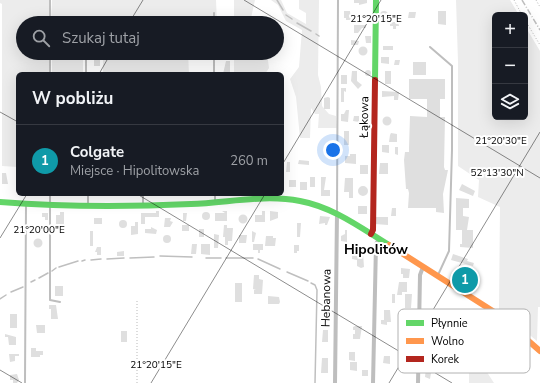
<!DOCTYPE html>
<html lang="pl">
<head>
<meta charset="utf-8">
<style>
	:root { --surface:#171b24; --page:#242831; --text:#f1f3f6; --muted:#9ea1a6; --line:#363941; --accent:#adaeaf }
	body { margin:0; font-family:"Nunito Sans",sans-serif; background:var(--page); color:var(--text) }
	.controls { position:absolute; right:12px; top:12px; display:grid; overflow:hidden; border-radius:6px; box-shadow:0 4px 16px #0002 }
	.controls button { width:36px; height:36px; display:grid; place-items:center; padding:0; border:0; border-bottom:1px solid var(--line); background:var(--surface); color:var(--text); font:20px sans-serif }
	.you { position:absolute; left:333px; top:150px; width:14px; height:14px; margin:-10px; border:3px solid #fff; border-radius:50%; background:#1a73e8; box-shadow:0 0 0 6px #1a73e833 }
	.badge { display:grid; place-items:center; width:26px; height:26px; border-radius:50%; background:var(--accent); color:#fff; font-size:13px; font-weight:700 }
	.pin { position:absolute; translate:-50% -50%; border:2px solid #fff; box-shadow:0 1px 4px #0006 }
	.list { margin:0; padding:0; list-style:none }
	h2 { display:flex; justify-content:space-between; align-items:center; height:52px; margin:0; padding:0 16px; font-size:17px }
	h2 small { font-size:13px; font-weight:400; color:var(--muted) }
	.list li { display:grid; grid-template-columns:26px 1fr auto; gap:12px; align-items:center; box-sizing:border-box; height:72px; padding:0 16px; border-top:1px solid var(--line) }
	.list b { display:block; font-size:15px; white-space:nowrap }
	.list p { margin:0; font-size:13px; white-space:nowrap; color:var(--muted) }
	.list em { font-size:13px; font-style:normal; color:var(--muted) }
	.icon { flex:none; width:22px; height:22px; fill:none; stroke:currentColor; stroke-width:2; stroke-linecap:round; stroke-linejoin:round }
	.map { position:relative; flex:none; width:540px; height:383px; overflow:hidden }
	.search { position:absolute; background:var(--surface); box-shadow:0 4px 16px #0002; left:16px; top:16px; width:268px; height:44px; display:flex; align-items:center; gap:10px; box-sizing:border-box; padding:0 14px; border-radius:22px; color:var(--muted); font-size:15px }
	.panel { position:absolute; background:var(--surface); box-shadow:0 4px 16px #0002; left:16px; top:72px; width:268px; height:124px; border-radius:6px }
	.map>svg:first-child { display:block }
	.green { fill:#ececec }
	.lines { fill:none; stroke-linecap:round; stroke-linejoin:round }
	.stream { stroke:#bfbfbf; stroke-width:1.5 }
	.building { fill:#dfdfdf }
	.path { stroke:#b9b9b9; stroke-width:1; stroke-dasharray:1 2; stroke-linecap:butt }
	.lane { stroke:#bebebe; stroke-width:2 }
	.street { stroke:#bebebe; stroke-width:4 }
	.fast { stroke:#63d668; stroke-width:6 }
	.slow { stroke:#ff974d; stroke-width:6 }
	.jam { stroke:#b3261e; stroke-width:6 }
	.rail { stroke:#bebebe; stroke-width:1.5; stroke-dasharray:6 2 1 2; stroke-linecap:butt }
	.ticks { fill:none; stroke:#000; stroke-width:1; stroke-opacity:0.45 }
	.labels { text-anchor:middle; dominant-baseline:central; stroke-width:4; stroke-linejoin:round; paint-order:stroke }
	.street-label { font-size:12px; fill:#000; stroke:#fff }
	.quarter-label { font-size:14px; font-weight:bold; fill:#000; stroke:#fff }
	.key { fill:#fff; stroke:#b2b2b2; stroke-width:1 }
	.key-label { font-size:11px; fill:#000 }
	.ticks-label { font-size:10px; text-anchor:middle; fill:#000; stroke:#fff; stroke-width:4; stroke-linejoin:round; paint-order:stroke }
</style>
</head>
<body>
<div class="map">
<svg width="540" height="383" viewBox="0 0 540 383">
	<rect width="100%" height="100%" fill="#fff"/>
	<!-- green -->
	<path class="green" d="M0,0H49V23H23V53H49V74H18V167L2,166V4L0,3Z
		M52,0H216L217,23H66V18L51,21Z
		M234,0H255L251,18L252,23H234Z
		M271,0H281L287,13L306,24V13L299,9V0H319L318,75L321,87L322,106L329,114L336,116L337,128H318L319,114H315L311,108L310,138H300L296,97L290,79L299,67L302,30L286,21L278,5Z
		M456,0H510L519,15H495V117H525V26L540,51V307H538L537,341L499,310L500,207L478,197L479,180L458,166V62Z
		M66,53H83V74H52V58H66Z
		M103,53H188L189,74H103Z
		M234,53H267L269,68L265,74H234Z
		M469,363H481L494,383H469Z"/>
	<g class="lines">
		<!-- stream -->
		<path class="stream" d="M277,0L283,10
			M286,15L292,19
			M297,23L311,31
			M316,34L319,36
			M160,256L192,257
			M130,258L154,257
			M206,258H221
			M226,258H253
			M107,259L124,258
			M258,259L280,269
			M91,260L101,259
			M82,261L85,260
			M59,267L78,261
			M52,271L56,268
			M287,272L308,281
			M39,278L48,273
			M31,282L35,280
			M311,283L315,285L317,290L315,383
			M11,292L23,287
			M0,299L6,295"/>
	</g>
	<!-- building -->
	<path class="building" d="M354,0H367V3L359,5V3H354Z
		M380 15a4 4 0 1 1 8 0a4 4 0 1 1-8 0Z
		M344,11H350L351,20H346V18H344Z
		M438,11H446V25L438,24Z
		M409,12H416L415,18H408Z
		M390,22H398L399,26H396V29H393V26H390Z
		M354,25H366V28H362L358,33H354Z
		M365,36H371V43H366Z
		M351,40L359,41L358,45H351Z
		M383,46H393V50H383Z
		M358.5 51a4.5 4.5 0 1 1 9 0a4.5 4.5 0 1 1-9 0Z
		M94,55H100V66H94Z
		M381,57H389V64L381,63Z
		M395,60H400L399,65H394Z
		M226,61H230V74H223Z
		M413,62H426V75H413Z
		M365 73a3 3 0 1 1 6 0a3 3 0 1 1-6 0Z
		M352,71H357V81L362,85L358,89L351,81Z
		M385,71H391V84H385Z
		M341,75H347V84H341Z
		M409,79H445V99H440V117H445L444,167L445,170H448L443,194L444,213L436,212V208H408L409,193L408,189H406L404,160L405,152H409V148L410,116L427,117V99H409Z
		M341,88H346V92L344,91V102H341Z
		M382,91L399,92L398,100H394V96L382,97Z
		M328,97L330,98V109H324V98Z
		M346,110H349L348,122L341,121V114H344Z
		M354,116H359V122L353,121Z
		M382.5 121a4.5 4.5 0 1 1 9 0a4.5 4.5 0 1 1-9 0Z
		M344,131H349V145H344Z
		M391,133L397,134V142H389L390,135Z
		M382,145H389V153L382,152Z
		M395,147H398V155L395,154Z
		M350,154H356V164L345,163V156H350Z
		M299,160L309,161V165L298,164Z
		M287,162H290V172H286Z
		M380,163H388V174H379Z
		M360,165H368V174H360Z
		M2,173H6L8,184H2Z
		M310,177H315V187H310Z
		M321,177H326L324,190H330V196H321Z
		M345,178H353V198H349V192H344Z
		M289,180H296V187H289Z
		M300,182H307V190H300Z
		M462,184L475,191L473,196L459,190Z
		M358 191a5 5 0 1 1 10 0a5 5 0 1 1-10 0Z
		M456,198L469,199V208H463V216L469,217L467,230H473V248L460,247V244H462V230H456Z
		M358,206H367V214H358Z
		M392,208H396V216H391Z
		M156,211H159V217H145V224H141V213H156Z
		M222,211H227V221H215V213H225Z
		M262,211H265V222H255V215H262Z
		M270,211L278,212V218L270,221Z
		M202 216a4 4 0 1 1 8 0a4 4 0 1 1-8 0Z
		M60,212H64V225L56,224V215H60Z
		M42,213H48V220H45V217H42Z
		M183,213H187L186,221H183Z
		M238.5 219a4.5 4.5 0 1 1 9 0a4.5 4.5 0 1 1-9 0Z
		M320,216L330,217L327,225H325V223L319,224Z
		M375,217H388V225L375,224Z
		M94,218H102V224H94Z
		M165,218H171L170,221L173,222L170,227H164Z
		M119 224a4 4 0 1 1 8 0a4 4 0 1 1-8 0Z
		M135,222H138V234L131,235V226H135Z
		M297,223H301L300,237H297Z
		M182,225H189V231H182Z
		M224,225H227V228H233L232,241H228V245H225V237H223Z
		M151,227L157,230L156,234L145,233V229H151Z
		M199,229H204V237H199Z
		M345,230H347V242L341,241V236L345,234Z
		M90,231H93V246H90Z
		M252,231L256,233L254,242H252Z
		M214,234L219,235L218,248H214Z
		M163 239a4 4 0 1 1 8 0a4 4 0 1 1-8 0Z
		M239,235H247L246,243H239Z
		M266,236H273V238H276L275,246H265Z
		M33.5 243a4.5 4.5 0 1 1 9 0a4.5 4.5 0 1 1-9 0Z
		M352,242H357L356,249H352Z
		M192,244H197L196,254H191Z
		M201,244H210V255L201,254Z
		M253,244H263V250H260V253H258V250H253Z
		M294,245H299V251H297V253H294Z
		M97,247H101V255H97V252H95Z
		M124,251V256H117V252Z
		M363,253L364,267L361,268L357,266V260L352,259V254Z
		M453,254L468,259L467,261L474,263L473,266L451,260Z
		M401,268L410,269L409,278H403V274H401Z
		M254,275H259V279L263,280L262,294H254V290H256L253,289Z
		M464,276L471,279L468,286L459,281Z
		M399,282H407V292H402V295H397Z
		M235,283H242V302H235Z
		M55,286H63V296H55Z
		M392,294H395V303H392Z
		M405,294H412L411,308H405Z
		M268,296L279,297L280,302L279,304H268Z
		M324,301L328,302L329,312H323Z
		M49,305H56L58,319H51V309H49Z
		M384,310H390L391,322H387V325L381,324V320H384Z
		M10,314H17V328H10Z
		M36,325H45V333H37Z
		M355,326H362L360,339H353V334H355V330H353V327Z
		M323,330H328V342H322Z
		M121,331H127V342H121Z
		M5,334L16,337V345H9L8,337H5Z
		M31,348H36V351H43V355H40V357H31Z
		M349,352H355V361L349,360Z
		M9,354H19V356H15V361L10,362Z
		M384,356H390V364L383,363Z
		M322,358H328V373H321Z
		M350,362H357V371L350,370Z
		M426,367H432L430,379L425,377Z
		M362,370H368V376H362Z
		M17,374L19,380L17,383H13V380H10V375Z"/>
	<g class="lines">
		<!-- path -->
		<path class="path" d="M514,0L522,15
			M536,0L540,7
			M525,20L540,45
			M137,383V299"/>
		<!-- lane -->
		<path class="lane" d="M214,13V23
			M50,23V0
			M430,47L452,66V150L449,251L438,275
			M214,53V74
			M50,74V53
			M86,74V53
			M50,194V300L60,302
			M215,194V201
			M143,205V194
			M88,206V194
			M337,212L338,0
			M25,383L26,205"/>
		<!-- street -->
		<path class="street" d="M335,383L337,213
			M373,383L376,244L379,239
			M418,383L420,275L423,267"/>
		<!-- fast -->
		<path class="fast" d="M375,80L376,0
			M0,202C64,207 127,207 191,204C227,203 264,194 300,201C333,207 361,228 389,245"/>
		<!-- slow -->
		<path class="slow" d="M389,245L499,315L540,351"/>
		<!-- jam -->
		<path class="jam" d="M371,234L373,230L375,80"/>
		<!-- rail -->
		<path class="rail" d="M522,0L540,30"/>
	</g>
	<!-- ticks -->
	<path class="ticks" d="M244,0L540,178M129,23L143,0M99,74L111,53M0,112L18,122M282,165L381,0M137,194L452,383M0,238L27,194M0,370L22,383M151,383L265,194M389,383L540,132"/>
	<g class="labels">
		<!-- street labels -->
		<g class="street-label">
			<text transform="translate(364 117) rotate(-89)">Łąkowa</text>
			<text transform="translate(326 298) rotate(-89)">Hebanowa</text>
		</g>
		<!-- quarter labels -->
		<g class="quarter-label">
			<text x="376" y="249">Hipolitów</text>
		</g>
	</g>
	<!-- legend -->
	<rect x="398" y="309" width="132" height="64" rx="6" class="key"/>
	<rect x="406" y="320" width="18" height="6" fill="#63d668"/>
	<rect x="406" y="338" width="18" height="6" fill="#ff974d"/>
	<rect x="406" y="356" width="18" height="6" fill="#b3261e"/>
	<g class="key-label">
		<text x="431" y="327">Płynnie</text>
		<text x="431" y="345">Wolno</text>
		<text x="431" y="363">Korek</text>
	</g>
	<g class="ticks-label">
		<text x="376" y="22">21°20'15"E</text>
		<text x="501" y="144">21°20'30"E</text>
		<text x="497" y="176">52°13'30"N</text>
		<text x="39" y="233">21°20'00"E</text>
		<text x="156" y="368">21°20'15"E</text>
	</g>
</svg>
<div class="controls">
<button>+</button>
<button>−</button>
<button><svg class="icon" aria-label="layers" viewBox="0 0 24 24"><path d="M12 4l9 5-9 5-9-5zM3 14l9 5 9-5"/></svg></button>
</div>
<div class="you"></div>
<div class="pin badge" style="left:465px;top:280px;background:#0f9aa8">1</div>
<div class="search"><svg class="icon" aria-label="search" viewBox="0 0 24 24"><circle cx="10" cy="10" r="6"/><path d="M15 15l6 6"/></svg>Szukaj tutaj</div>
<section class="panel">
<h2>W pobliżu<small></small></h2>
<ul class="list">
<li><span class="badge" style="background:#0f9aa8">1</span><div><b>Colgate</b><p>Miejsce · Hipolitowska</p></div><em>260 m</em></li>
</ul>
</section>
</div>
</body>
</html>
